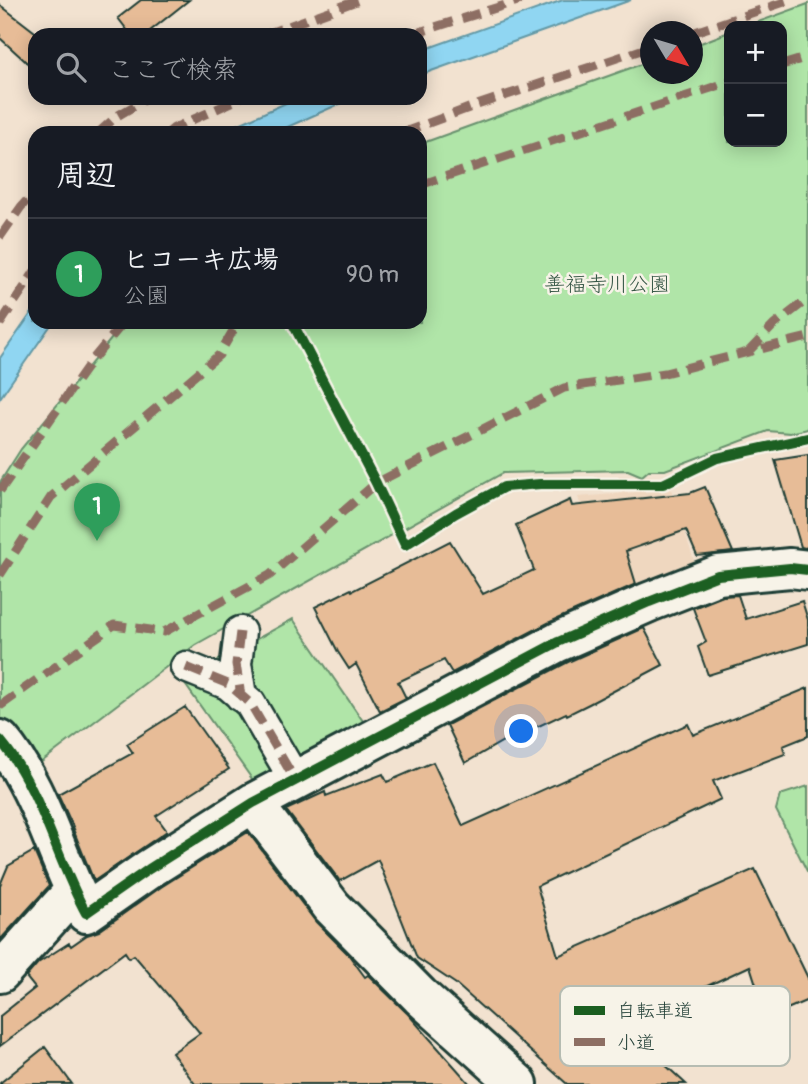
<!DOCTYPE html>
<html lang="ja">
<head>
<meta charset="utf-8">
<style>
	:root { --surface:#171b24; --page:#20242c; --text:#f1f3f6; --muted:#9ea1a6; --line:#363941; --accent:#2563eb }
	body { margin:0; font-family:Pangolin,"Klee One",sans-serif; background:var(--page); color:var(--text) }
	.controls { position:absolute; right:21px; top:21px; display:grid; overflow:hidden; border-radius:14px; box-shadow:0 4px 18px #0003 }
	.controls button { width:63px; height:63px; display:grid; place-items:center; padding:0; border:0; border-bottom:2px solid var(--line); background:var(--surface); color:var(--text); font:35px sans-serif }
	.compass { position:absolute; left:640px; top:21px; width:63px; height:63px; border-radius:50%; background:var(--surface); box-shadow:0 4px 18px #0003; rotate:128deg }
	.you { position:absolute; left:522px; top:732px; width:24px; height:24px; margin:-18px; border:5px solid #fff; border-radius:50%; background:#1a73e8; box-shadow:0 0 0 10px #1a73e833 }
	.badge { display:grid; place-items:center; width:46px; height:46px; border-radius:50%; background:var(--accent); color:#fff; font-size:23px; font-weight:700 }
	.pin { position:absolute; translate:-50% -58px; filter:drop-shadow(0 2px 4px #0008) }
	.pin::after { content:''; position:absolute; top:37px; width:24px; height:21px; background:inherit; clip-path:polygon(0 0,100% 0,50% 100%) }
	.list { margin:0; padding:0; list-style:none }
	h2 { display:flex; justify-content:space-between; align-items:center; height:91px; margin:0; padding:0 28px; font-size:30px }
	h2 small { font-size:23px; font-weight:400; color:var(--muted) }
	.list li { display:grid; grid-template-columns:46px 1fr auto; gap:21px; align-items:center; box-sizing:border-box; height:112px; padding:0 28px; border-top:2px solid var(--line) }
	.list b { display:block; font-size:26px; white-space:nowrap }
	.list p { margin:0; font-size:23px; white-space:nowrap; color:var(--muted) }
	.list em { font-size:23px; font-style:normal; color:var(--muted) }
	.icon { flex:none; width:38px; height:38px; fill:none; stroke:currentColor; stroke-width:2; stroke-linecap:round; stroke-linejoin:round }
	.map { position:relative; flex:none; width:808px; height:1084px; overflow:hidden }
	.search { position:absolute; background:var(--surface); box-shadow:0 4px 18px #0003; left:28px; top:28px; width:399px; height:77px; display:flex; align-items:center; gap:18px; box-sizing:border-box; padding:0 24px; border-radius:21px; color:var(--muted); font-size:26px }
	.panel { position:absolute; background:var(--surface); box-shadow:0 4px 18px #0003; left:28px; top:126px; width:399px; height:203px; border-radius:21px }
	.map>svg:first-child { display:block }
	.built { fill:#efd7bf }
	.green { fill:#b0e5a8; stroke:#68916e; stroke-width:2 }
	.water { fill:#90d6f2; stroke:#6399a6; stroke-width:2 }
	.building { fill:#e7bc97; stroke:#1f3d34; stroke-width:2 }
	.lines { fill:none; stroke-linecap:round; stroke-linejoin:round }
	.pedestrian-casing { stroke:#1f3d34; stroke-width:35 }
	.minor-casing { stroke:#1f3d34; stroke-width:44 }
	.pedestrian { stroke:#f7f3e8; stroke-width:30 }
	.minor { stroke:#f7f3e8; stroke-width:38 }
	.quiet { stroke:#8d6e63; stroke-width:9; stroke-dasharray:18 9; stroke-linecap:butt }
	.cycleway-casing { stroke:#f7f3e8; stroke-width:15 }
	.cycleway { stroke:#1b5e20; stroke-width:10 }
	.labels { text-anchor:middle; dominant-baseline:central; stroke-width:5; stroke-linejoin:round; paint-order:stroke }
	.park-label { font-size:21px; fill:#355645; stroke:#f7f3e8 }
	.key { fill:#f7f3e8; stroke:#b6bcb2; stroke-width:2 }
	.key-label { font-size:19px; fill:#1f3d34 }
</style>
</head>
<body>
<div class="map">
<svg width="808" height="1084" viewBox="0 0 808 1084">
	<rect width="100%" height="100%" fill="#f2e2d0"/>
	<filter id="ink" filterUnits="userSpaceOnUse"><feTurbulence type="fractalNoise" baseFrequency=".0143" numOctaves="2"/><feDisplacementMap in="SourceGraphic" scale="14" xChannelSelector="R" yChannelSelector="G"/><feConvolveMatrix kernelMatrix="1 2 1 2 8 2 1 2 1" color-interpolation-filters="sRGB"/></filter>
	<g filter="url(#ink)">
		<!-- built -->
		<path class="built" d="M671,489L695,564L613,603L578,497Z"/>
		<!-- green -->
		<path class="green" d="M808,4V429L790,433L768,431L665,470H649L642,476L628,470L503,473L195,645L35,767L0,761V482L21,449L125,322H420V144L650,61V74H692L693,46L729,32V142H782V26H747Z
			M293,619L367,727L257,786L182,680Z
			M808,786V873L776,810L780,795Z"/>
		<!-- water -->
		<path class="water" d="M563,0H631L420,75V51Z
			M297,98H356L337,105L274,133H219Z
			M35,308V322H53L0,398V358Z"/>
		<!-- building -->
		<path class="building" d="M141,0H189L145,35H131L118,18Z
			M0,5L35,32V70L0,38Z
			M808,455V547L805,548L801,547L775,460Z
			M705,487L733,552L697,556L686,530L626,551L636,584L548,623L452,673L444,660L398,682L406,698L380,711L356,664L349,669L338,652L315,607L351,589L352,591L450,541L483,594L534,570L516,525L570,500L572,506L690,493Z
			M738,595L746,619L802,601L808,620V644L708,675L698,647L706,642L693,608L723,596Z
			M644,628L663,665L589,704L567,715L566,713L524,733L522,730L465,763L447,725L568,662Z
			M808,688V736L783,746L785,754L713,781L721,799L537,886L558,956L755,869L808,978V1000L780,1012L779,1002L763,1006L750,966L660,1008L666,1026L637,1039L686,1084H567L456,984L417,958L378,860L340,881L286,810L325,792L326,796L383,774L387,782L433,762L463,826L688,724L693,735Z
			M185,707L229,769L156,816L167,831L94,881L73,829H74L58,794L133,753L127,744Z
			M248,832L316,922L348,954L365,977L368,975L408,1014L470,1084H195L172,1053L200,1033L134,955L129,958L125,952L0,1046V1016L35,988L26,977L38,963L69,943L71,946L87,935L99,931L161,887Z
			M34,851L49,886L0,940V885L8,866Z
			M45,1047L72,1084H0V1083Z"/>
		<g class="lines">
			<defs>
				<path id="pedestrian" d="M240,632L236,664L241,696
					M186,667L228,684L250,703L295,780"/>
				<path id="minor" d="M0,740C42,790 55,857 86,913L149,869L253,803L558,642L649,602L718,575L790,568L808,570
					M253,803L332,907L420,996L518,1084
					M0,973L74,891"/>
			</defs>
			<!-- pedestrian casing -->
			<use href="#pedestrian" class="pedestrian-casing"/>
			<!-- minor casing -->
			<use href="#minor" class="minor-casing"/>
			<!-- pedestrian -->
			<use href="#pedestrian" class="pedestrian"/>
			<!-- minor -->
			<use href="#minor" class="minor"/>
			<!-- quiet -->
			<path class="quiet" d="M692,33L790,0
				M264,35L359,0
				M410,35L521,0
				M782,65L808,57
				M98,133L117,116L148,98
				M168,133L174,128L241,98
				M402,133L477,105L650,47
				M420,185L729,82
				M0,237L21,207L35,191
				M0,324L35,271
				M748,352L774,325L808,299
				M0,491L92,360L124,322
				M0,575L51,497L219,355L238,322
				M240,632L236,664L241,696
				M186,667L228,684L250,703L295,780
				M0,706L114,625L164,632L270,575L376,483L564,388L665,373L808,337"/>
			<defs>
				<path id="cycleway" d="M292,322L376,483L405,545L456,513L504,487L540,484H663L717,458L808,438
					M0,740C42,790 55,857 86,913L149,869L253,803L558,642L649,602L718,575L790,568L808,570"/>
			</defs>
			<!-- cycleway casing -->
			<use href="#cycleway" class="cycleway-casing"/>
			<!-- cycleway -->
			<use href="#cycleway" class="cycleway"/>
		</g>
	</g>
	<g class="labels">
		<!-- park labels -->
		<g class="park-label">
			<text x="607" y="284">善福寺川公園</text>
		</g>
	</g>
	<!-- legend -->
	<rect x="560" y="986" width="230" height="80" rx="10" class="key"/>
	<rect x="574" y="1006" width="31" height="9" fill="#1b5e20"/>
	<rect x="574" y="1038" width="31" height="8" fill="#8d6e63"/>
	<g class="key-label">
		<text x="617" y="1017">自転車道</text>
		<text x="617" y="1049">小道</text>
	</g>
</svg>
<div class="controls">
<button>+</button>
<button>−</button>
</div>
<svg class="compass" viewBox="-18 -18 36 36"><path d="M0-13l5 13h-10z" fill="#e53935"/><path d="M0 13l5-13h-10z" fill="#9ea1a6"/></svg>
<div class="you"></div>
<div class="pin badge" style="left:97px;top:541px;background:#2e9e5b">1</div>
<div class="search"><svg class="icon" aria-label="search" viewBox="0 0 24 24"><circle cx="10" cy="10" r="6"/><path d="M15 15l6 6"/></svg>ここで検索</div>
<section class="panel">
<h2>周辺<small></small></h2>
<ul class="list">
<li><span class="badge" style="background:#2e9e5b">1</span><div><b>ヒコーキ広場</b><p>公園</p></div><em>90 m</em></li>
</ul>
</section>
</div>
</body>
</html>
